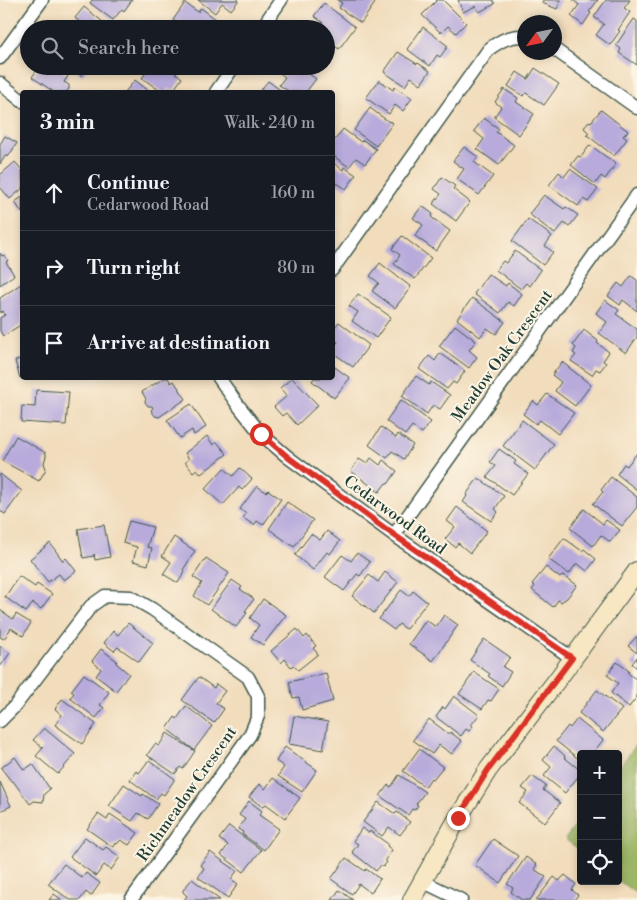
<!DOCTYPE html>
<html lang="en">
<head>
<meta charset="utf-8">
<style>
	:root { --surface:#171b24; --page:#20242c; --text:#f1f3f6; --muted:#9ea1a6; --line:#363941 }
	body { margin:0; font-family:"Libre Bodoni",serif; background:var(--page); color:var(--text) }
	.controls { position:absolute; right:15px; bottom:15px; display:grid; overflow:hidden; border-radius:5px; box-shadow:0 2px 8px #0003 }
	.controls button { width:45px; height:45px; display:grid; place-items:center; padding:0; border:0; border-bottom:1px solid var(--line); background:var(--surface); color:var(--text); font:25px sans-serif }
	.compass { position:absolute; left:517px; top:15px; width:45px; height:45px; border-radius:50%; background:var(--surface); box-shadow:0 2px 8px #0003; rotate:237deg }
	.stop { position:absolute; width:15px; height:15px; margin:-11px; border:4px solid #d93025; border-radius:50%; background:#fff }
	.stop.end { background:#d93025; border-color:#fff; box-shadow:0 1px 5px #0008 }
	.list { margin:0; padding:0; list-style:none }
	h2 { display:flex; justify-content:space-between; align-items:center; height:65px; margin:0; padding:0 20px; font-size:21px }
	h2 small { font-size:16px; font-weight:400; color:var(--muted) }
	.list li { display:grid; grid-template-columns:32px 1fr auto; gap:15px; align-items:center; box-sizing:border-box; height:75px; padding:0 20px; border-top:1px solid var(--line) }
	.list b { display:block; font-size:19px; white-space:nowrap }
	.list p { margin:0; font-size:16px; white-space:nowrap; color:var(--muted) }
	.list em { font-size:16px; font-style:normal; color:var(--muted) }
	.icon { flex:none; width:28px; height:28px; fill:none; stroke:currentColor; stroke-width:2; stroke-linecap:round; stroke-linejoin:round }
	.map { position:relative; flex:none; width:637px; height:900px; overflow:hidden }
	.search { position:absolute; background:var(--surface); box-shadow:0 2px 8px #0003; left:20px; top:20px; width:315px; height:55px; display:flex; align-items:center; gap:12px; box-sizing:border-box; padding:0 18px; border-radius:28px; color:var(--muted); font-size:19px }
	.panel { position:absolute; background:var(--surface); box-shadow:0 2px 8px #0003; left:20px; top:90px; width:315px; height:290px; border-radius:5px }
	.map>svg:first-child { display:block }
	.forest { fill:#9cb566; stroke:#5e794d }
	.building { fill:#b8abdc }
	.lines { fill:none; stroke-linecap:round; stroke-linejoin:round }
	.street-casing { stroke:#3e5548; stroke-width:15 }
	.secondary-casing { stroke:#3e5548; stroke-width:20 }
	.street { stroke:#fff; stroke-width:12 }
	.secondary { stroke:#f7e8c3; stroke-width:18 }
	.route { stroke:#d93025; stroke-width:6 }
	.labels { text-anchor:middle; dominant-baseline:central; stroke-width:4; stroke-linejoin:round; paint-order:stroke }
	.street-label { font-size:16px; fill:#1f3d34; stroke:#fcf5e5 }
</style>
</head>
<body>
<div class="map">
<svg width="637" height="900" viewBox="0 0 637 900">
	<rect width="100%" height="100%" fill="#fcf5e5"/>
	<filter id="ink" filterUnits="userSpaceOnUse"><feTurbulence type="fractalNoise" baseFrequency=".02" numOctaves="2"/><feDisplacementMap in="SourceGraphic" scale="10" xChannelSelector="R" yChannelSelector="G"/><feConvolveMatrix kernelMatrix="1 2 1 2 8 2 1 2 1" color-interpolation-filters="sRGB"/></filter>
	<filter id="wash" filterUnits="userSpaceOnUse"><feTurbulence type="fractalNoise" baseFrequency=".0096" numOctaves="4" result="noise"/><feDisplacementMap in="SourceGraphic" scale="20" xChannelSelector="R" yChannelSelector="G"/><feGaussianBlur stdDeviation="1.12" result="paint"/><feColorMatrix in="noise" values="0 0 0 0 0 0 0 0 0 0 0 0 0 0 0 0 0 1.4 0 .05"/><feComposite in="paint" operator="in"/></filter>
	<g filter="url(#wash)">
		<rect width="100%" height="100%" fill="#f1dcbb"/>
		<!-- forest -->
		<path class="forest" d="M637,744V894L618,880V769Z
			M581,819V851L565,839Z"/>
		<g id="blocks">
			<!-- building -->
			<path class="building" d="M92,0H132L124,11L122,9L113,20L90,3Z
				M198,0H239L231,10L222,3L215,13Z
				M337,0H371L375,3L361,23L339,8L342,3Z
				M437,0H443L466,23L456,33L448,26L441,33L422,15Z
				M458,0H493L495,4L479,12L476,6L463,12Z
				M543,0H561L557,9L542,3Z
				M573,0H598L589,12L591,13L583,25L571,16L579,5Z
				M606,0H630L624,8L630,12L618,30L620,31L610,45L596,35L604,24L594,17Z
				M185,3L198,12L201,8L221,23L217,29H185L173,20Z
				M324,3L355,27L339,49L326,40V29H318L323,23L314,16Z
				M84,7L112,29H75L80,22L75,18Z
				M634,19L637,21V65L619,53L621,49L616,45Z
				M423,27L448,46L440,57L437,55L430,66L407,49Z
				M326,46L335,52L326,64Z
				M398,52L417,64L418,63L430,71L421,84L411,77L405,86L384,72Z
				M40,66H59L58,68L68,76L64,82L69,85V89L66,92H54L32,77Z
				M70,66H90L82,76Z
				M151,66H160L166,71L169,68L182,78L173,91L169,88L166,92H162L142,78Z
				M279,66H298L316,79L306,92H290L279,85L285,77L276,70Z
				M310,66H324L319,73Z
				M535,68L559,84L544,105L526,93L523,96L508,86L517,72L528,79Z
				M135,80L150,92H125Z
				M379,80L393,90L395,87L412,98L403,111L395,105L389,114L366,98Z
				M268,81L283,92H259Z
				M504,89L518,98L516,102L534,114L519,135L494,117L501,107L495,102Z
				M370,108L389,122L390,121L393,123L376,146L354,130Z
				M601,110L628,131L623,136L627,139L614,156L587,135L589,133L584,128L589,121L591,122Z
				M484,118L499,129L496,132L514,145L499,165L477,149L484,139L474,131Z
				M343,129L361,142L363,140L376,149L365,164L356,158L349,167L332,155V144Z
				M5,136L17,143L8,157L6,155L0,164V144Z
				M590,145L616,164L605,179L601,176L595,184L571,165L578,156L581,157Z
				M464,147L478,157L474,162L493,176L479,195L457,179L464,169L453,161Z
				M15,162L22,170V189L10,199L0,187V175Z
				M332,162L343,170L344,167L356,175L346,189L337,183L332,190Z
				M570,169L598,189L588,202L583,199L578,206L549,185L559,172L564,177Z
				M442,177L455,186L453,189L470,202L456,221L433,204L441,194L434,189Z
				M544,195L564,209L566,207L578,215L569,227L564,223L555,234L529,214Z
				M22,197V213L15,202Z
				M422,206L433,214L431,217L450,231L436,251L415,236L423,225L413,218Z
				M528,219L552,236L545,246L553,252L543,265L512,241Z
				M402,236L431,258L415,279L394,264L400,255L392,249Z
				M515,251L541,270L530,286L526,283L521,289L496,270L503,261L506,263Z
				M0,253L2,256L4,255L8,261L6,262L14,275L0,285Z
				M380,263L411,287L395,308L372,291L379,283L370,276Z
				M488,274L506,286L508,283L522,294L514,306L508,302L500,313L474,294Z
				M631,276L637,280V311L623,300L620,305L608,296L618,283L623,287Z
				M21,284L22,286V324L3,336L0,331V318L5,315L2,311L0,313V298Z
				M358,294L391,317L376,338L352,321L358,312L349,306Z
				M472,298L505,322L496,334L487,328L480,337L457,319Z
				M605,300L619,310L616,314L637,329V337L626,353L599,333L607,322L596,313Z
				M339,322L369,345L353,367L332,352V349L338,342L332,338V330Z
				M455,325L476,341L469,350L477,357L469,368L439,346Z
				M584,330L598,341L597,343L609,352L603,361L606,363L600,371L596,369L592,375L571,361L576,355L573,353L576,348L573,345Z
				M440,353L465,371L456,384L453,382L447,389L419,369L429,356L435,361Z
				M22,358V377L20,378L15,361Z
				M562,362L591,385L575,406L555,391L561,382L552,375Z
				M332,365L350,378L334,398L312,381L314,378H332Z
				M416,376L429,385L431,382L450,395L440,409L433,405L427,414L402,396Z
				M164,378H168L171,383L174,381L186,399L159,417L155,416L151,410L153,408L152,406H148L145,402L146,399L142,392Z
				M292,378L318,405L297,425L286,413L282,416L274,407L287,396L280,388Z
				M36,390L69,392L66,425L21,422L22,406L35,407Z
				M547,394L574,413L558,434L540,420L536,424L523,414L533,401L538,405Z
				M401,400L431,422L422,433L412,426L405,435L386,421Z
				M191,404L206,427L194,435L192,430L180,438L167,420Z
				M522,420L554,444L535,470L503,446Z
				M381,427L396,438L398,434L413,445L404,459L392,451L387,458L369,445Z
				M16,436L46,453V456L44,463L46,469L39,481L2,461Z
				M207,436L213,445L217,442L227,454L201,474L197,469L193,472L185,462L189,459L185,453Z
				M499,449L516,461L514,464L528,474L512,495L487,477L496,466L490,462Z
				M637,453V490L617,474L624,464L627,466Z
				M371,458L380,465L383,460L397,471L388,484L386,483L379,492L351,471L359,459L367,464Z
				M224,468L233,476L240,468L252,479L242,490L239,487L223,505L205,489Z
				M0,474L22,491L5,514L0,511Z
				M611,477L637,497V507L622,526L593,504L603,492L601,490Z
				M478,478L504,496L495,509L498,512L491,521L463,502L467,496L466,495Z
				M257,486L266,492L268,490L281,499L263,525L257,521L254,525L243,518L246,514L240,509Z
				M287,502L313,520L294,547L269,529Z
				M457,507L487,531L470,553L458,543L455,547L445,539L455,527L447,521Z
				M584,509L603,524L606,520L620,530L610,542L601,535L593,546L570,528Z
				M129,521L153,527L147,547L152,548L148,565L133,561L137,547L123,543Z
				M104,525L110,557L95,560L94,554V556L83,558L78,529Z
				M327,531L340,541L330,554L327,552L313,570L295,555L311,534L320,540Z
				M174,537L195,551L183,570L185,571L178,583L163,574L171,562L162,556Z
				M564,538L582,551L584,549L596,559L587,571L577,563L569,574L548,559Z
				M50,543L63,561L66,558L76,571L64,580L59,574L48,582L30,559Z
				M357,553L370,562L360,576L357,574L344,591L325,577L342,555L351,561Z
				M206,558L229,573L207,605L194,596L202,583L193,577Z
				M546,567L560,578L563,575L577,585L567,598L561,602L558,600L553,607L532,590L535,586L532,584Z
				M385,572L398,582L374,613L352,596L369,575L378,582Z
				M19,576L35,587L37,584L52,594L41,609L33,603L26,612L5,597Z
				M232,580L242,587L240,589L254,599L245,611L247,613L236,627L211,609Z
				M401,590L409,596L413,591L427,602L406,629L399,624L394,630L379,619Z
				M263,599L286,615L263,645L251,637L259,625L250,618Z
				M0,610L13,619L16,614L31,623L23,636L11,628L4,639L0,637Z
				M444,615L458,625L433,661L409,644L426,620L436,627Z
				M128,623L153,643L139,662L118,647L114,651L104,643L113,631L118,635Z
				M297,629L304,638L307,635L316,646L313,648L318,654L298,670L293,665L291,667L285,659L281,663L271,651Z
				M637,636V653L628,646Z
				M484,639L510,657L503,667L511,672L502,686L488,676L490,674L470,660Z
				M0,646L10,653L0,667Z
				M101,649L117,661L116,663L129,674L116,691L96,676L101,669L92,661Z
				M637,657V668L632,664Z
				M617,662L629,671L628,673L637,680V697L629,707L611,693L618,683L607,675Z
				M474,672L499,689L491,701L488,700L482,709L459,694Z
				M326,673L333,701L302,710L299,697L293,698L289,682Z
				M84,674L109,692L100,705L104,708L96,718L70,698L74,693L71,691Z
				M199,677L214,688L216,684L225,691L216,703L224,709L214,723L182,700Z
				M597,690L622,709L603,732L579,713Z
				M454,696L479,715L471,725L473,726L469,731L466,729L461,736L436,717L443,707L445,709Z
				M62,699L96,724L82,744L55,725L62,715L55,709Z
				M186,706L212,726L194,750L167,729L175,717L177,719Z
				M294,716L328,722L323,750L289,744Z
				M429,719L449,734L450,732L462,741L452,754L439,745L432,754L413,740Z
				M577,719L603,740L592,754H581V761L556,741L568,726L570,728Z
				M44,728L75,754L58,774L36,756L43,748L33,740Z
				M167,733L195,751L183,769L180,767L175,774L147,755L155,744L159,746Z
				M554,746L565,756L564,757L581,771V773L565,793L544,776L551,767L543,760Z
				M285,747L317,770L302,792L278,776L284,767L276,761Z
				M419,749L443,767L433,779L431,778L425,787L403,771Z
				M15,757L24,770L33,764L50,789L44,794L43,802L34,801L30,804L13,781L12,782L1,768Z
				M149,760L175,779L164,795L161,793L156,799L130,780L136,771L139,773Z
				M399,775L425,792L416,804L418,805L415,810L412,809L408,815L380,796L388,785L391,787Z
				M532,776L546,786L543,790L560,803L545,823L519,803L528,792L522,788Z
				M273,778L300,798L285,818L266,804L263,807L249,797L259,784L265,789Z
				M0,782L11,806L0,811Z
				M124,784L142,796L143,794L158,804L148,819L138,813L132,821L109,806Z
				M249,801L262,811L259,815L279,829L264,850L242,834L243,832L238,829L245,819L239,815Z
				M378,802L395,814L397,812L410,822L400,835L389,827L382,836L363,822Z
				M98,814L107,820L110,814L138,833L129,845L121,840L117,844L115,843L113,847L87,829Z
				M229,826L261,850L244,872L221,855L228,845L219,839Z
				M362,828L369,833L370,831L388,844L387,846L392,850L385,860L387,862L383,867L381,865L376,871L352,852L358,844L353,841Z
				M85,837L103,850L106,847L120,857L111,870L104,865L96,876L70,857Z
				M493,839L518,856L500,883L475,865Z
				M210,852L237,871L231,879L238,884L228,898L198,877L204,868L200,865Z
				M526,857L537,865L534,869L546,877L530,900H522L511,892L513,888L507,884Z
				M346,858L365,871L366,869L380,879L371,893L359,884L352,894L331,879Z
				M64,864L82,878L86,873L100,883L91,896L86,892L80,900H70L48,884Z
				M565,875L576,884L572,890L578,895L574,900H536L554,877L559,881Z
				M192,879L220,900H184L187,896L183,892V890Z
				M339,890L353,900H332Z
				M54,894L62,900H49Z"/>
		</g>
	</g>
	<g filter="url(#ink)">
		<use href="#blocks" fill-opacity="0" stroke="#3e5548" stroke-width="1"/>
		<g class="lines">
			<defs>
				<path id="street" d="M261,29L281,0
					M554,49L637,108
					M0,58L42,0
					M0,83L22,101
					M216,92L234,66
					M332,270L489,49C500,41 510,35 524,36
					M219,378L238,405L261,434L289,458L394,535L572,658
					M394,535L637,195
					M0,721L15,706L91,606L105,596L131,597L152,609L248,677L258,696V716L250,735L131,900
					M422,881L461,900"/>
				<path id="secondary" d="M412,900L458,818L488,770L560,676L637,571"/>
			</defs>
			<!-- street casing -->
			<use href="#street" class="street-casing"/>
			<!-- secondary casing -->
			<use href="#secondary" class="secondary-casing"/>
			<!-- street -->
			<use href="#street" class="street"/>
			<!-- secondary -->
			<use href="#secondary" class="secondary"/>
		</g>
	</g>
	<g class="lines" filter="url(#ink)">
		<!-- route -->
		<path class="route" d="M261,434L289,458L394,535L572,658L488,770L458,818"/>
	</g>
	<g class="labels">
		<!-- street labels -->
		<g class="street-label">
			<text transform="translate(502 356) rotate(-54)">Meadow Oak Crescent</text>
			<text transform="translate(395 515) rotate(36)">Cedarwood Road</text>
			<text transform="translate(187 794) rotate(-55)">Richmeadow Crescent</text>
		</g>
	</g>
</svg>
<div class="controls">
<button>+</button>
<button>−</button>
<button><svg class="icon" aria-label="locate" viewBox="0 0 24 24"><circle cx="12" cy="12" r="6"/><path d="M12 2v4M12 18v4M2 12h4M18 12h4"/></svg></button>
</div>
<svg class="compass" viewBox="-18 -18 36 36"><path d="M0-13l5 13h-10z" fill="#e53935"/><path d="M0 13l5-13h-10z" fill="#9ea1a6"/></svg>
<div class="stop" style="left:261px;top:434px"></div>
<div class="stop end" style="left:458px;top:818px"></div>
<div class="search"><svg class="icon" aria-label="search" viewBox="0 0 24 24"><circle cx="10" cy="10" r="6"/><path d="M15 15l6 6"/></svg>Search here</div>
<section class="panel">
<h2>3 min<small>Walk · 240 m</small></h2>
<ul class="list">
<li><svg class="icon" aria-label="ahead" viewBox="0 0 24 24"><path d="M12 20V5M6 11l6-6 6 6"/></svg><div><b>Continue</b><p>Cedarwood Road</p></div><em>160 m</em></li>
<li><svg class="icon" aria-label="right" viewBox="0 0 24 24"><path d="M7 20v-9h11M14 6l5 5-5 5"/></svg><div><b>Turn right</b></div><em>80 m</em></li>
<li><svg class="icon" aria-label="arrive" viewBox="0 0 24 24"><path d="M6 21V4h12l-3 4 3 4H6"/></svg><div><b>Arrive at destination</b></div></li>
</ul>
</section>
</div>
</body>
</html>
